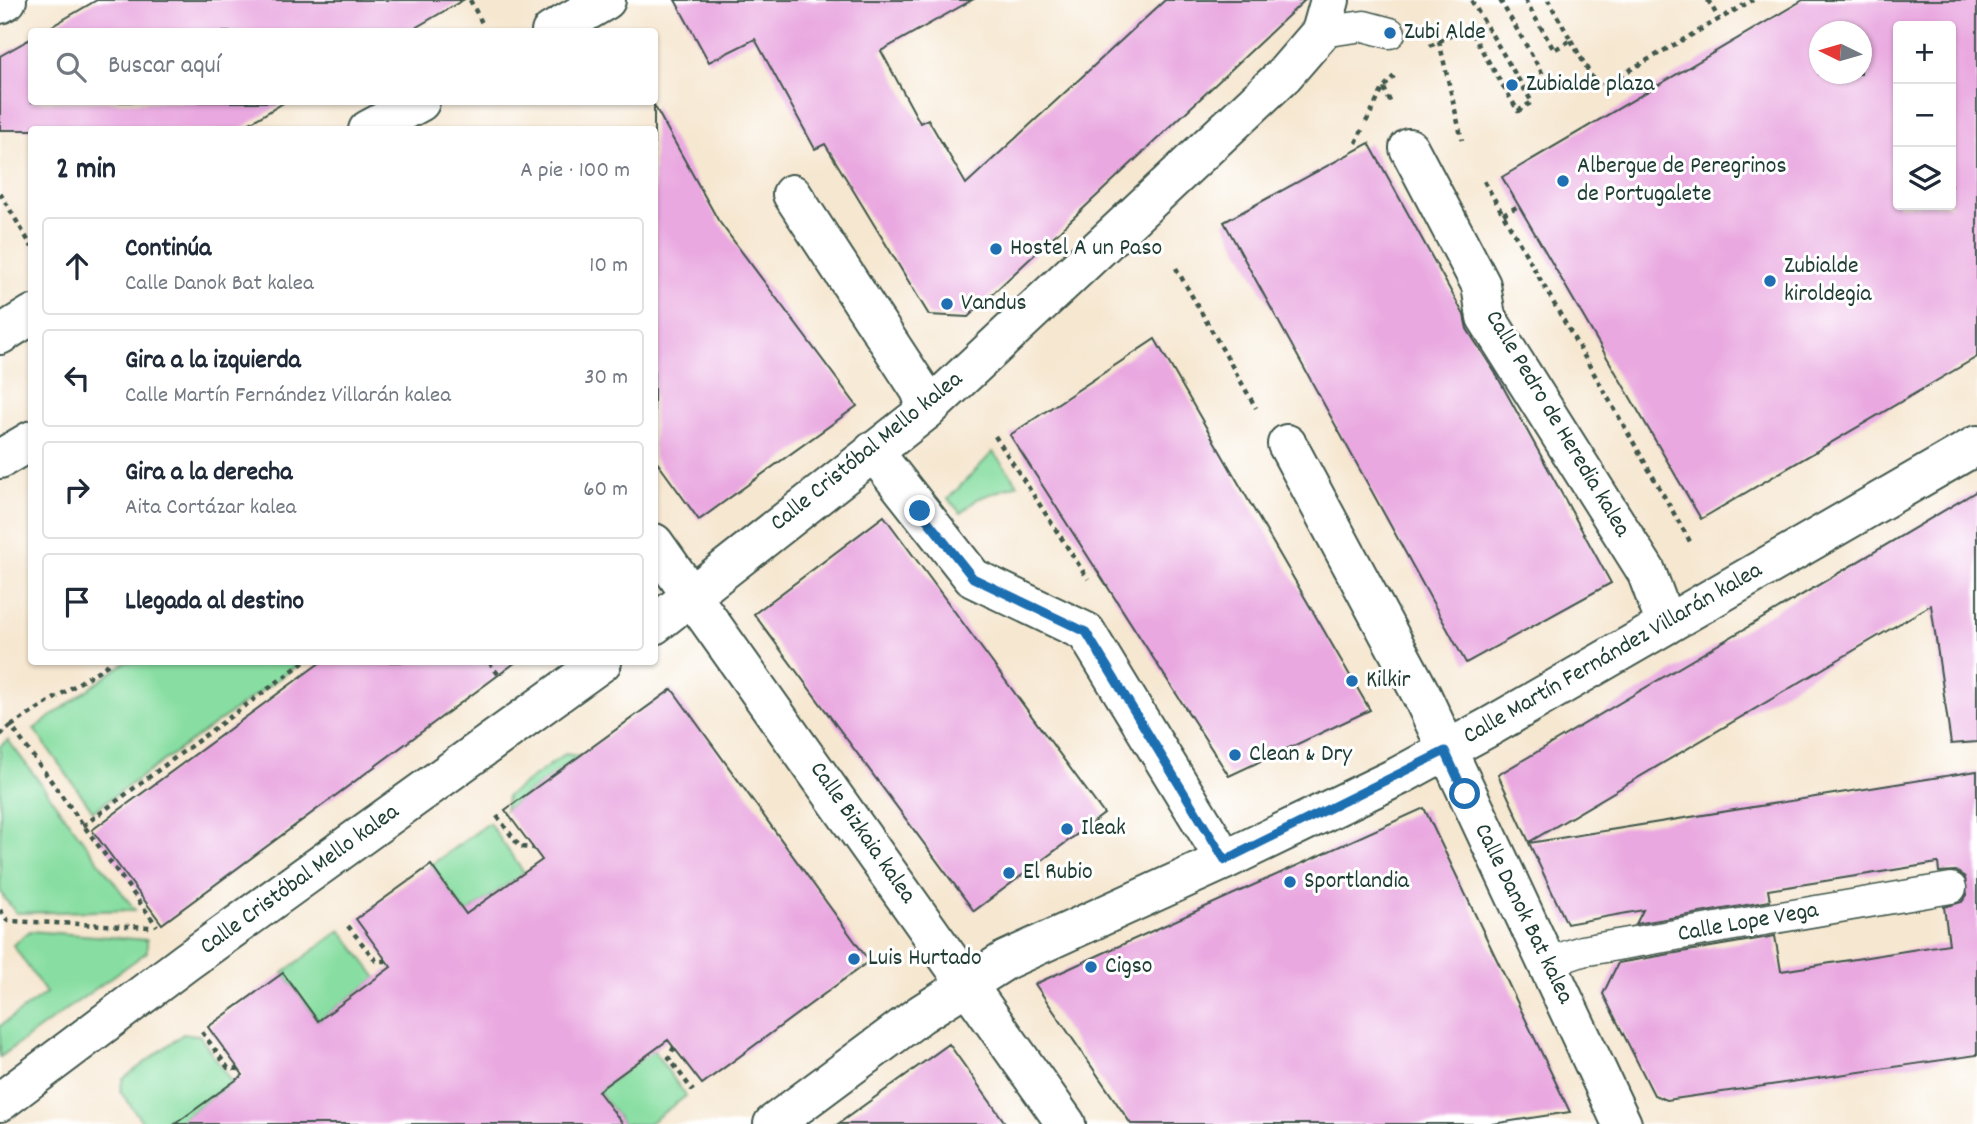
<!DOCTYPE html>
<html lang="es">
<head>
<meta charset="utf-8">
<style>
	:root { --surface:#fff; --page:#f6f6f7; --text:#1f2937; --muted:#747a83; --line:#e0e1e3 }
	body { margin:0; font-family:Dekko,sans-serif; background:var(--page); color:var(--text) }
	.controls { position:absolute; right:21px; top:21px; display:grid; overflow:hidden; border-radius:7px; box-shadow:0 2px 5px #0004 }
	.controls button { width:63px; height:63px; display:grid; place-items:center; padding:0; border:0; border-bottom:2px solid var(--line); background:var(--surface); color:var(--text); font:35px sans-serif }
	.compass { position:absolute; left:1809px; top:21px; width:63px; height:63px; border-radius:50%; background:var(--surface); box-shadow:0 2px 5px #0004; rotate:275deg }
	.stop { position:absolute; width:21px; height:21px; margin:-16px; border:5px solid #1f6fb2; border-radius:50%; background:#fff }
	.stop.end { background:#1f6fb2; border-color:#fff; box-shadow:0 2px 7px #0008 }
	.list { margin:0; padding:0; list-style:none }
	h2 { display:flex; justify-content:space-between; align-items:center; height:91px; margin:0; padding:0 28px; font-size:30px }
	h2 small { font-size:23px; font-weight:400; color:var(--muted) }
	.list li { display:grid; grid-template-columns:46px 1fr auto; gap:21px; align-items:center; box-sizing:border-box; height:98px; margin:0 14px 14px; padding:0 14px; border:2px solid var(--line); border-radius:7px }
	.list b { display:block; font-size:26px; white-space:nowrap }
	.list p { margin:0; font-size:23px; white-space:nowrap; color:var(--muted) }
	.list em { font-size:23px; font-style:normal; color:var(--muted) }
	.icon { flex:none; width:38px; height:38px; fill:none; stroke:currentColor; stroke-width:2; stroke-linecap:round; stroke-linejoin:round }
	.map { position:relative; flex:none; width:1977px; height:1124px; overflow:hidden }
	.search { position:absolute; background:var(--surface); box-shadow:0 2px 5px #0004; left:28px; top:28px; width:630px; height:77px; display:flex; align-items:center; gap:18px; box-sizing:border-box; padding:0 24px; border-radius:7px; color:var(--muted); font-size:26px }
	.panel { position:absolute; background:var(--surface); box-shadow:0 2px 5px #0004; left:28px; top:126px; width:630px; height:539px; border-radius:7px }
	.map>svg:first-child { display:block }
	.green { fill:#88dea2; stroke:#548e6b; stroke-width:2 }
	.building { fill:#e9a8e0; fill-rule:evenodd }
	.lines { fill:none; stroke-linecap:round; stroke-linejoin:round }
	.service-casing { stroke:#3f564b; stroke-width:33 }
	.pedestrian-casing { stroke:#3f564b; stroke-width:42 }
	.minor-casing { stroke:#3f564b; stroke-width:42 }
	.path { stroke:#3f564b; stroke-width:4.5; stroke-dasharray:5 5; stroke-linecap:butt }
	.service { stroke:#fff; stroke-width:30 }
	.pedestrian { stroke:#fff; stroke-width:38 }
	.minor { stroke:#fff; stroke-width:38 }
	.route { stroke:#1f6fb2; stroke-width:9 }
	.poi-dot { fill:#1f6fb2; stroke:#fff; stroke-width:2.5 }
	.labels { text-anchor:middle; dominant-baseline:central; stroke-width:6; stroke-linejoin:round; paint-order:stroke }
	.poi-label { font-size:24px; fill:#1f3d34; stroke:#fff; text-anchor:start }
	.street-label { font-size:24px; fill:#1f3d34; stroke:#fff }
</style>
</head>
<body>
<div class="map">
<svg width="1977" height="1124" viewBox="0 0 1977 1124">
	<rect width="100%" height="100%" fill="#fff"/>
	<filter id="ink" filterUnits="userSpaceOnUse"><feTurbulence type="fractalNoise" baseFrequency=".0143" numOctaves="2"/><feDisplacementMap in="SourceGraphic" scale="14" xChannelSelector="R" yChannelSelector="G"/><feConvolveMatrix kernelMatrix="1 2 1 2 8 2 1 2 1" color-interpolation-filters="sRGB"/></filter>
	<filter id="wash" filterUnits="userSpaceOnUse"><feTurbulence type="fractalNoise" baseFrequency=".00686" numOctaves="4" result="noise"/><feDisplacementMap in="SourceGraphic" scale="28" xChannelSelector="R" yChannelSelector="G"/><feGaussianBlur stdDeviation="1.57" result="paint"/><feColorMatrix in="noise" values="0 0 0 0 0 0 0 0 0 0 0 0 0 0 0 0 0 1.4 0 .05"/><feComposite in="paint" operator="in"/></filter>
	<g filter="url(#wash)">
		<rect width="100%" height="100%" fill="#f6e7d0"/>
		<!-- green -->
		<path class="green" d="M993,452L1018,484L977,499L961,513L948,499Z
			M126,662H302L93,811L34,729Z
			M8,740L135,910L16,913L0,892V746Z
			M565,754L580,756L505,810L507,796Z
			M489,823L524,873L466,914L431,865Z
			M341,930L377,978L318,1021L283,973Z
			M30,931L147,940V952L0,1057V1026L46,993L13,945Z
			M183,1034L199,1035L232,1083L175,1124H144L120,1091L123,1079Z
			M653,1050L686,1096L648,1124H623L598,1091Z"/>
		<g id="blocks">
			<!-- building -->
			<path class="building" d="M97,0H463L408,32H42Z
				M675,0H972L881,51L920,123L928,119L966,184L1165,0H1305L968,317L929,315L825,144L815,149L755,39L709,62Z
				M1803,0H1977V357L1701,519L1502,177ZM1898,26H1951V205H1898ZM1819,32H1861V74H1819Z
				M32,38V102H285L238,130H0V56Z
				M654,105L718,220L857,406L699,520L654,458Z
				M1369,143L1464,315L1467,329L1496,374L1611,583L1466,663L1224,222Z
				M1155,339L1370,710L1229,776L1010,435Z
				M1977,491V742L1951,744L1931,605L1529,842L1498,775Z
				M884,516L1104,814L974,911L754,614Z
				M321,662H516L162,924L92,830Z
				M672,689L869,961L702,1084L668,1040L598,1091L623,1124H175L243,1075L208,1027L283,973L318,1021L391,967L356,919L431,865L466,914L542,860L505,810Z
				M1977,771V1055L1667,1100L1654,1095L1603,994L1618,963L1775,936L1781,971L1949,944L1944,907L1962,902L1967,895L1965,877L1956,871L1939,872L1938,863L1768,890L1770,901L1636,924L1643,910L1567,924L1529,843Z
				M1424,808L1570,1112L1492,1124H1131L1035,984Z
				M949,1044L1006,1124H838Z"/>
		</g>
	</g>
	<g filter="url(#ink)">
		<use href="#blocks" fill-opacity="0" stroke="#3f564b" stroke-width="2"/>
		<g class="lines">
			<defs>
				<path id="service" d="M1321,32L1364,26L1390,33
					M1547,963L1582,951L1951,888"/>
				<path id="pedestrian" d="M0,4L7,0"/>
				<path id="minor" d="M551,32L606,0
					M368,130L420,102
					M1409,148L1481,285L1486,317L1646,571L1666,625
					M792,194L920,390L927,410
					M0,335L32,315
					M1287,444L1422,696L1622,1124
					M873,451L973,578L1086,632L1225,860
					M0,459L32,440
					M654,543L1066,1124
					M654,625L927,410L1283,76L1321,32L1330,0
					M0,1102L186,962L602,662
					M773,1124L921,1014L1006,960L1225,860L1399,776L1491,726L1977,445"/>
			</defs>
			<!-- service casing -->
			<use href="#service" class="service-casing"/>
			<!-- pedestrian casing -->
			<use href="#pedestrian" class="pedestrian-casing"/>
			<!-- minor casing -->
			<use href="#minor" class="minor-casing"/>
			<!-- path -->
			<path class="path" d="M470,0L482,23
				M1500,0L1552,90
				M1525,0L1554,50L1571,40L1548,0
				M1708,0L1719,19
				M1571,40L1598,88L1753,0
				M1439,41L1462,140
				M1430,46L1468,27L1518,111L1532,102L1471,0
				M1384,88L1392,106
				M1366,122L1384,87L1394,76
				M1356,143L1362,130
				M1484,181L1692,545
				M0,193L32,247
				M1503,214L1519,206
				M1176,268L1256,408
				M995,436L1088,579
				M489,662L501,678
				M11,726L112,662
				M0,735L11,726L157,926
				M497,816L520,847L533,848
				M83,826L304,662
				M0,910L8,921L151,927
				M348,926L376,961H386
				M202,1032L228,1068L239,1069
				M674,1047L669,1058L693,1091"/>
			<!-- service -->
			<use href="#service" class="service"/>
			<!-- pedestrian -->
			<use href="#pedestrian" class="pedestrian"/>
			<!-- minor -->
			<use href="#minor" class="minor"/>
		</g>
	</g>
	<g class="lines" filter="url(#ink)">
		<!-- route -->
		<path class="route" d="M920,511L973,578L1086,632L1225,860L1445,751L1465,794"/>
	</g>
	<!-- markers -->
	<g class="poi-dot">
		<circle cx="1390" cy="33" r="7"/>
		<circle cx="1512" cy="85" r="7"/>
		<circle cx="1563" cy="181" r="7"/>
		<circle cx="996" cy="249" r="7"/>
		<circle cx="1770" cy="281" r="7"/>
		<circle cx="947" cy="304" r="7"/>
		<circle cx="1352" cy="681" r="7"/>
		<circle cx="1235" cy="755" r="7"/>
		<circle cx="1067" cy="829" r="7"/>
		<circle cx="1009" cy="873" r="7"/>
		<circle cx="1290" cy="882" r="7"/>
		<circle cx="854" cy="959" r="7"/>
		<circle cx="1091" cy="967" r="7"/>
	</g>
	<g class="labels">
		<!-- poi labels -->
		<g class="poi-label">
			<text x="1404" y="33">Zubi Alde</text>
			<text x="1526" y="85">Zubialde plaza</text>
			<text x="1577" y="167">Albergue de Peregrinos<tspan x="1577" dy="28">de Portugalete</tspan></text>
			<text x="1010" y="249">Hostel A un Paso</text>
			<text x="1784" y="267">Zubialde<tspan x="1784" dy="28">kiroldegia</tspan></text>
			<text x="961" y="304">Vandus</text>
			<text x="1366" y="681">Kilkir</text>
			<text x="1249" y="755">Clean &amp; Dry</text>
			<text x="1081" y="829">Ileak</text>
			<text x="1023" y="873">El Rubio</text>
			<text x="1304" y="882">Sportlandia</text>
			<text x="868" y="959">Luis Hurtado</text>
			<text x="1105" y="967">Cigso</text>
		</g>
		<!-- street labels -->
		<g class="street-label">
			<text transform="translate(1557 424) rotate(59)">Calle Pedro de Heredia kalea</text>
			<text transform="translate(867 452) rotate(-39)">Calle Cristóbal Mello kalea</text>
			<text transform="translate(1613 654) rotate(-30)">Calle Martín Fernández Villarán kalea</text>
			<text transform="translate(862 833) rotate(55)">Calle Bizkaia kalea</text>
			<text transform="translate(300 880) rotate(-36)">Calle Cristóbal Mello kalea</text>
			<text transform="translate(1523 914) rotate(64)">Calle Danok Bat kalea</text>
			<text transform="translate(1748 923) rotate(-10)">Calle Lope Vega</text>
		</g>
	</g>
</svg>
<div class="controls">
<button>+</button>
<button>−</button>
<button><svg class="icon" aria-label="layers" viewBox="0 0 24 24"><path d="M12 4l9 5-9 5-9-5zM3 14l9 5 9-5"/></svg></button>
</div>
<svg class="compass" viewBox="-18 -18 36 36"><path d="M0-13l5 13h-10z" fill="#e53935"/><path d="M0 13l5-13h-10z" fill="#747a83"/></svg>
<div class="stop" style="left:1465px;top:794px"></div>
<div class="stop end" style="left:920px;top:511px"></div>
<div class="search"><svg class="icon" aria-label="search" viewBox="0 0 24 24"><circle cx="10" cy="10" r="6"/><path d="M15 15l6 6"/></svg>Buscar aquí</div>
<section class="panel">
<h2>2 min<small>A pie · 100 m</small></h2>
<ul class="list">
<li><svg class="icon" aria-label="ahead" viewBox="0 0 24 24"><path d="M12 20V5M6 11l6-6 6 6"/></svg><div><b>Continúa</b><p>Calle Danok Bat kalea</p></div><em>10 m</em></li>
<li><svg class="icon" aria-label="left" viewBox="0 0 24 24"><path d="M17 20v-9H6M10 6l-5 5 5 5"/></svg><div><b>Gira a la izquierda</b><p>Calle Martín Fernández Villarán kalea</p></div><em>30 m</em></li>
<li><svg class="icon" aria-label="right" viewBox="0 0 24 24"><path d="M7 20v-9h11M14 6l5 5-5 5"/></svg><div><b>Gira a la derecha</b><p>Aita Cortázar kalea</p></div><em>60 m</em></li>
<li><svg class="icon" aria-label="arrive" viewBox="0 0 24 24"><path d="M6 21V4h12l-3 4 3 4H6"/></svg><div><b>Llegada al destino</b></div></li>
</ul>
</section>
</div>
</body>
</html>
